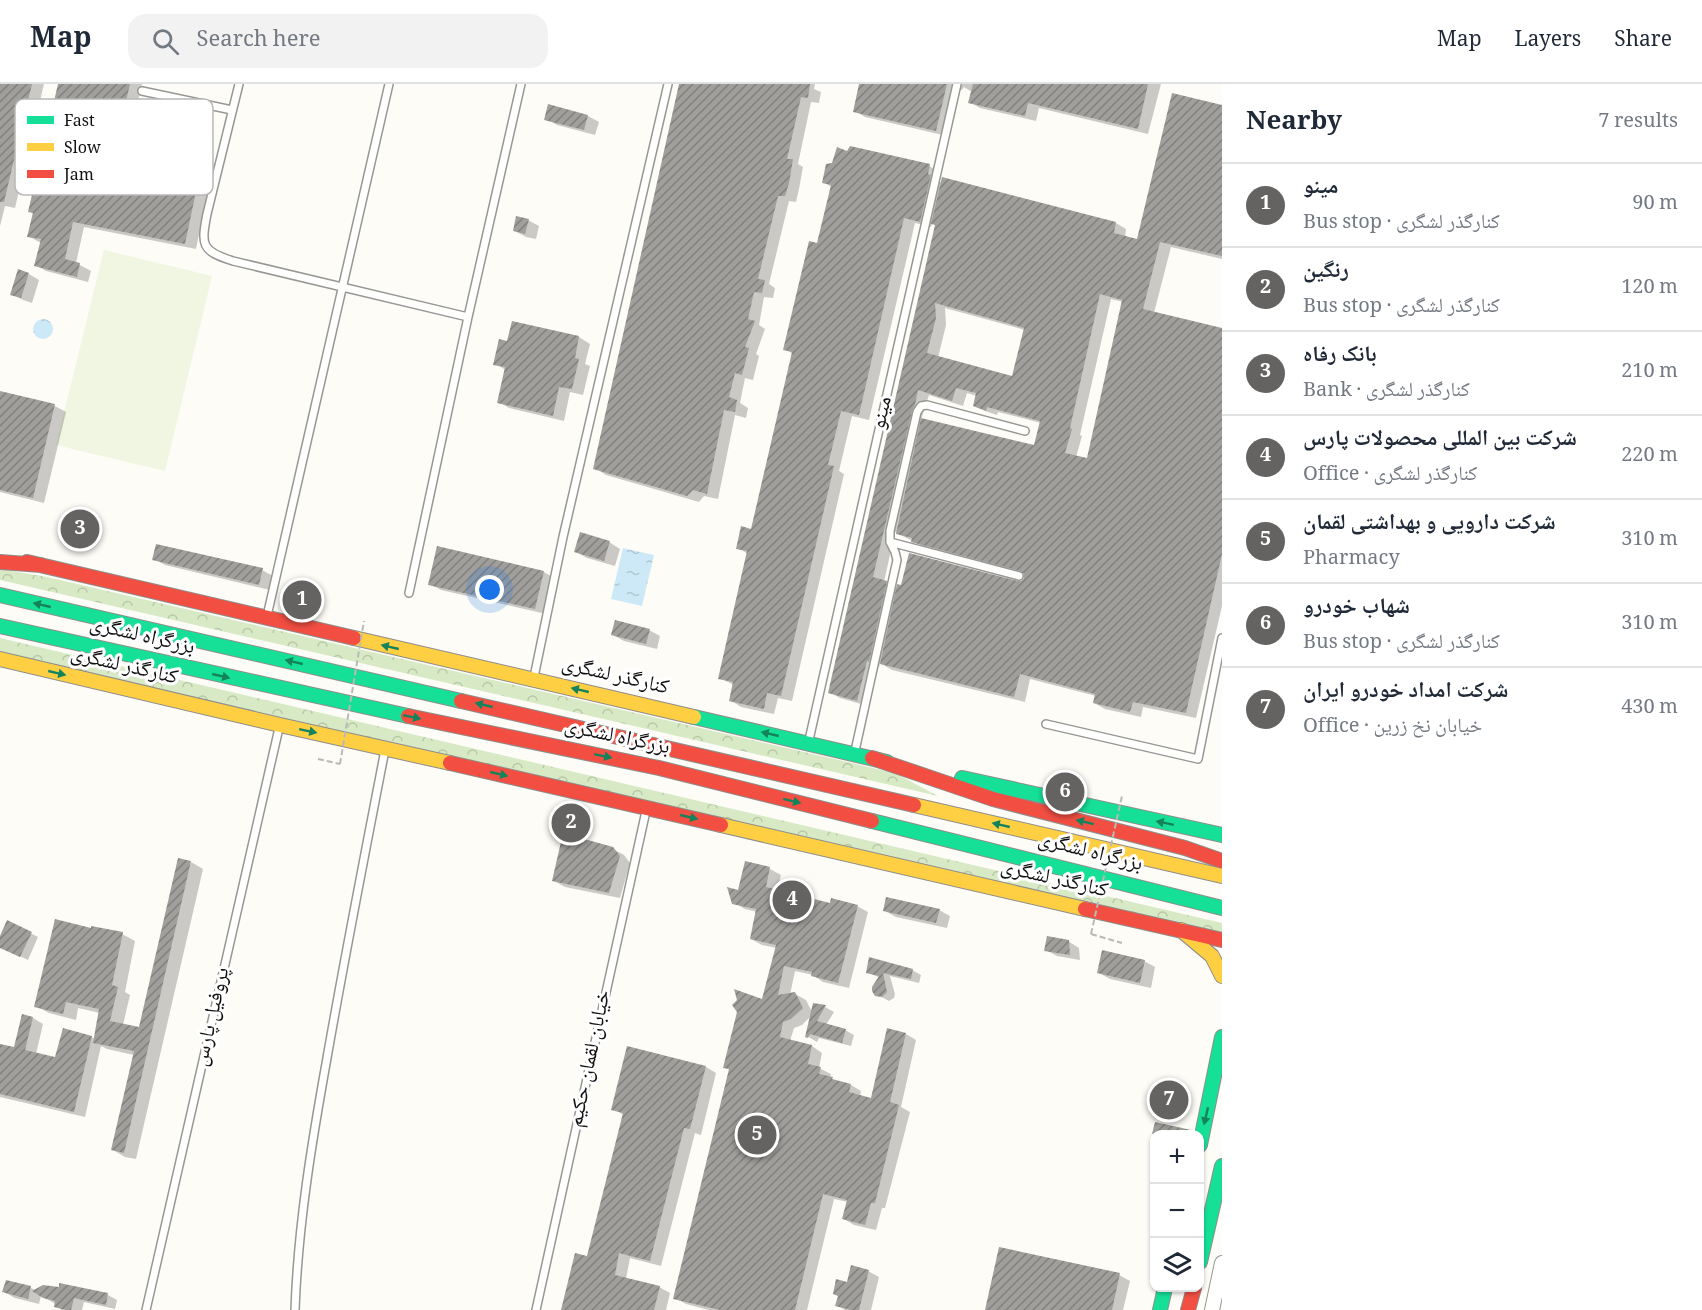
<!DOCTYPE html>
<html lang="en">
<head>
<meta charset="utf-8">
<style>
	:root { --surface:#fff; --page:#f2f2f3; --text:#1f2937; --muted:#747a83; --line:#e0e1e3; --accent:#646362 }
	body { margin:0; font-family:Georgia,"Noto Naskh Arabic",serif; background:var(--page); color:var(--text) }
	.controls { position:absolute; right:18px; bottom:18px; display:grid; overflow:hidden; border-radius:12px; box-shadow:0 2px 4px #0004 }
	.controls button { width:54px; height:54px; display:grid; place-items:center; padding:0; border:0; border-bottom:2px solid var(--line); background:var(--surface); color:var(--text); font:30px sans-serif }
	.you { position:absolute; left:490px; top:506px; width:21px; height:21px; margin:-15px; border:4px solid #fff; border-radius:50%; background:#1a73e8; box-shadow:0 0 0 9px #1a73e833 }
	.badge { display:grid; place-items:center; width:39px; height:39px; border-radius:50%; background:var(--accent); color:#fff; font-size:20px; font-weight:700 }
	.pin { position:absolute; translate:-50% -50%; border:3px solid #fff; box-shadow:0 2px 6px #0006 }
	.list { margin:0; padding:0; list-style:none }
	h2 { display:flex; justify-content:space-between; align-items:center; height:78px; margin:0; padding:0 24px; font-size:26px }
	h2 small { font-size:20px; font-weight:400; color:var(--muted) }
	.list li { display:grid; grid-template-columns:39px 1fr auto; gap:18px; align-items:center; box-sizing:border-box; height:84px; padding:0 24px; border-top:2px solid var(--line) }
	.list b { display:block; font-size:22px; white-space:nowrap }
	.list p { margin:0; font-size:20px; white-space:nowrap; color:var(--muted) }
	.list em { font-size:20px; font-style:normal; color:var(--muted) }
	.icon { flex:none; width:33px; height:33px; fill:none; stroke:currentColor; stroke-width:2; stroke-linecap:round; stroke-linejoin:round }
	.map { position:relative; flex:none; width:1222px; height:1226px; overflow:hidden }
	header { display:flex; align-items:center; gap:36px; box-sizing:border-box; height:84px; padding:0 30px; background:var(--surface); border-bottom:2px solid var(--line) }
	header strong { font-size:28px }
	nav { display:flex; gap:33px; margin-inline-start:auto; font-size:21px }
	.search { width:420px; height:54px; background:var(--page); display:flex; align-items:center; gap:15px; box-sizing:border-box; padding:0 21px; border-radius:18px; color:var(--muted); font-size:22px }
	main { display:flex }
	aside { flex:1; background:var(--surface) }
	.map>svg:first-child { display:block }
	.forest { fill:url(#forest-crowns) }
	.pitch { fill:#f0f6e1 }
	.water { fill:url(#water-ripples) }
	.shadow { fill:#0003; fill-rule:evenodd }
	.building { fill:url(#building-hatch); fill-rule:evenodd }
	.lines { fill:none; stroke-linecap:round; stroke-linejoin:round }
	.lane-casing { stroke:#979795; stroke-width:10 }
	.street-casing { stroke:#979795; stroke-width:16 }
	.fast-casing { stroke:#8e8d8b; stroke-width:16 }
	.slow-casing { stroke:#8e8d8b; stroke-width:16 }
	.jam-casing { stroke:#8e8d8b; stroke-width:16 }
	.path { stroke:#b9b9b8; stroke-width:2; stroke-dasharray:6 3; stroke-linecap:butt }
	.lane { stroke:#fffffe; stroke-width:7 }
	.street { stroke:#fffffe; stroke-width:14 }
	.fast { stroke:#16e098; stroke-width:14 }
	.slow { stroke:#ffcf43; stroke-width:14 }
	.jam { stroke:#f24e42; stroke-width:14 }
	.path-bridge { stroke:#b9b9b8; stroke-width:2; stroke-dasharray:6 3; stroke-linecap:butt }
	.oneway { fill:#14835b }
	.labels { text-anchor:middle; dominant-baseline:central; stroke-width:6; stroke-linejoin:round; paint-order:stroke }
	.street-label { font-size:21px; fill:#111; stroke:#fff }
	.key { fill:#fff; stroke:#b8b8b8; stroke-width:1.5 }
	.key-label { font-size:16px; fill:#111 }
</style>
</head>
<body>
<header>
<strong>Map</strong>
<div class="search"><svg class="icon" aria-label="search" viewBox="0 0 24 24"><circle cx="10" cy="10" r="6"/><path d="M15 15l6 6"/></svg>Search here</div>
<nav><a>Map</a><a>Layers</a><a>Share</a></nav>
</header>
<main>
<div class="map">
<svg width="1222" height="1226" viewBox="0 0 1222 1226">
	<defs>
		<pattern id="forest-crowns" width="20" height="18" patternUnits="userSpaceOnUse" patternTransform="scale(1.5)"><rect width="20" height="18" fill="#d8eac5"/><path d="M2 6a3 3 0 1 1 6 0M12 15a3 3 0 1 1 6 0" fill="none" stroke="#b8c8a8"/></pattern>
		<pattern id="water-ripples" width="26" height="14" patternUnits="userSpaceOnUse" patternTransform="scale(1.5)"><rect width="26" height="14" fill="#cde8f7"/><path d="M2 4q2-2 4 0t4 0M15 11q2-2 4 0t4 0" fill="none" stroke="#afc6d3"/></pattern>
		<pattern id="building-hatch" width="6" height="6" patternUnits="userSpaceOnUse" patternTransform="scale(1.5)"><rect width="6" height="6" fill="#a19f9c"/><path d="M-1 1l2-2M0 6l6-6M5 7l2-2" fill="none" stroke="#82807e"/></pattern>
	</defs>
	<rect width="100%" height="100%" fill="#fdfcf7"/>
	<!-- forest -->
	<path class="forest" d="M0,485L47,493L895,689L938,712L0,496Z
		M0,554L1222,839V852L0,570Z"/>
	<!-- pitch -->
	<path class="pitch" d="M104,166L212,192L165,387L56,361Z"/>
	<!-- water -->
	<path class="water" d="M33 245a10 10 0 1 1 20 0a10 10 0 1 1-20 0Z
		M623,464L654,471L642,522L611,515Z"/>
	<!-- shadow -->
	<path class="shadow" d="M0,0H44L15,124L5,122L0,142Z
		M60,0H142L121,89L197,104L207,111L196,165L84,143L76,179L91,187L88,198L46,187L36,181L41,159L28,152Z
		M680,0H815L814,5L821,8L819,19L811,18L798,80L803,83L799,105L796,118L789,117L769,200L775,204L773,214L764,213L759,241L765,245L756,270L759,272L753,296L745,294L740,319L748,324L746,334L735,331L718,415L704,412L699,418L606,391L595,384Z
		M861,0H1161L1148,50L1039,24L1036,37L980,24L970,18L972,8L964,3L962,6L958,5L947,52L865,33L855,27Z
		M1173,11L1222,22V175L1171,163L1154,229L1222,245V522L1196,634L1143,623L1141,633L1105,625L1094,619L1096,612L1030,595L1025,618L892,586L880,579L879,583L877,582L868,622L840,614L829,608L936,141L932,139L931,143L915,139L869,336L852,332L839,387L844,390L792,617L778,614L774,630L741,623L730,616L734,601L720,594L748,470L738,464L753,446L793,270L785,265L818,161L832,103L823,98L833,80L847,68L929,82L940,88L938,97L942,99L943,95L1116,139L1126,145L1125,153L1138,157ZM1111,215L1123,218L1088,376L1076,373L1082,352L1080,351ZM945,224L1025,246L1014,294L938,274L946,241ZM967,309L977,312L975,321L985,327L997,331L998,328L1041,339L1035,363L921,336L929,311L963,322ZM895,448L924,463L1026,490V495L1017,499L898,506L884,498Z
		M549,22L588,32L599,38L595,51L557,41L546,35Z
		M528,136L539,142L536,155L526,153L515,147Z
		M29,190L39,196L32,219L23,216L12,210Z
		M513,238L579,253L590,260L585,280L590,282L583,311L570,308L564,337L509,324L499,318L506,286L495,280L508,259Z
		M0,309L55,322L66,328L44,419L0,408Z
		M609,458L620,465L615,482L587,474L576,468Z
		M154,475L262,486L273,492L270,506L165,481Z
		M544,488L554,494L546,530L441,506L430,500Z
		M649,546L660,552L657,565L624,557L613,551Z
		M613,765L624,771L630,779L620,814L565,803L554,797Z
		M191,778L203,785L136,1075L125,1073L113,1066L134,971L107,965L101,962L85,1033L0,1013V961L15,965L23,932L33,934L43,940L36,970L56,975L91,953L95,955L100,929L78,924L76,936L49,929L36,922L92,846L122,850L135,857L125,908L130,911L123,941L141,945Z
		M746,779L770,785L781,791L777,807L831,820L857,822L868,828L849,904L823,898L813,891L795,887L790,911L795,910L806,916L812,928L814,921L825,923L834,928L826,941L845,946L854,951L851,962L819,954L817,958L807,952L811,932L802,941L794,944L790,957L812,962L822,969L819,984L831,990L830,994L838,998L851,1001L861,1007L860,1012L872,1015L906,950L916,956L901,1023L910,1028L885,1124H882L876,1146L854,1141L844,1135L848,1118L834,1115L807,1226H709L686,1220L675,1214L730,986L725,983L763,917L777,864L762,861L751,855L757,828L745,825L734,819L739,807Z
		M939,826L950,832L947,844L896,833L885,827Z
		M8,838L38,853L28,876L0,863V855Z
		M1068,857L1079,864L1080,876L1057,872L1046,866Z
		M1144,877L1155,883L1151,904L1110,895L1099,889Z
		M912,886L921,891L919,899L890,892L895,910L894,914L889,917L874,909L880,894L867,888Z
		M706,983L716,989L701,1051L695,1049L661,1182L630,1174L626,1195L659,1203L670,1209L666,1226H563L588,1174L624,1031L613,1025Z
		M1156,1040L1182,1048V1050H1154V1065L1150,1063Z
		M868,1187L879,1193L871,1226H845L837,1221L848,1199Z
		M1119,1191L1130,1197L1123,1226H986Z
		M31,1204L35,1206L108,1211L117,1216L115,1225L84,1218L82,1226H62L56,1223V1220L41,1212L39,1220L15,1214L4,1208Z"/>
	<!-- building -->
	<path class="building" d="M0,0H32L4,118H0Z
		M58,0H130L110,85L197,103L185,160L73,138L65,175L80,179L77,193L34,182L41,155L27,153L33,129L28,128Z
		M679,0H810L808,14L801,13L787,75H793L789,99L785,112H778L758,195L765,196L762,209L754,208L748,235L755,237L745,263L749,264L742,291L735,289L729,313L737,316L735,328L724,326L707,410L693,406L687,412L593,385Z
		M859,0H947L936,47L853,28Z
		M973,0H1148L1138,45L1028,19L1025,32L968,19Z
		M1172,9L1222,21V172L1160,158L1143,225L1222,244V470L1186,629L1133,618L1130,628L1093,619L1095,610L1020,590L1014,613L880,580L897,500L901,501L909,469L1018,497H1021L1024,494V490L1020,487L911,458L912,454L896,450L921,334L1034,361L1040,337L987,323L986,327L973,322L976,309L956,304L952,317L918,306L915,321L912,327L873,493L887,497L869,578L867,577L857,617L828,609L935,141L931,140L942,93L1116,138L1114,149L1137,155ZM1100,210L1122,216L1087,374L1065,369L1072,345L1070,344ZM935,219L1024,244L1012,292L927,269L936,234Z
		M548,20L588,31L584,46L544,36Z
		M850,62L930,80L928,90L931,91L920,138L904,134L859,331L841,327L828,381L834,382L781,612L767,609L764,625L729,617L733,598L718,595L747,467L736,465L741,442L751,445L792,268L783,266L809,157L817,159L831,101L822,99L826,80L832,79L837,63L847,67Z
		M516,132L529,135L525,150L513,147Z
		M18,185L29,189L21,214L10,211Z
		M512,237L579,252L575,274L579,275L572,305L559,303L553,332L497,319L505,283L493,281L499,255L507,257Z
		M0,307L55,320L33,414L0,406Z
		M580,448L610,457L604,477L574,468Z
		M156,460L263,484L259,501L152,476Z
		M437,462L544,487L535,525L428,501Z
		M615,536L650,545L646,560L611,551Z
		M563,749L613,763L620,772L609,809L552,797Z
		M178,774L191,777L124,1069L111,1066L134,967L93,959L99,925L66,918L63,930L34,923L55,835L91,844V842L123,848L112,901L118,903L110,937L139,943Z
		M745,777L770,783L766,803L830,819L831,814L858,821L838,899L811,892L812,888L784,882L778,911L795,908L803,924L791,935L783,938L780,953L812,961L808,980L821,983L819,990L833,993L832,995L851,1000L849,1008L871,1014L887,944L906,949L890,1018L899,1021L875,1119H871L865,1141L842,1135L847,1116L823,1110L795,1226H720L673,1215L729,985L723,984L737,928L732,921L737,916L734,905L762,915L776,861L750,855L756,825L732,820L727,803L738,806Z
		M886,813L940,825L936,839L883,827Z
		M7,836L32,848L20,873L0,864V852Z
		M1047,852L1069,856L1070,871L1044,867Z
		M1102,866L1145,876L1140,899L1097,889Z
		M869,873L913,885L911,895L883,889L887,908L882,913L875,912L872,907V903L879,892L866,889Z
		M813,919L826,921L817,937L846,945L842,959L810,950L808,954L805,953Z
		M22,930L33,933L25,966L55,973L63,944L92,952L74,1028L0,1010V960L14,963Z
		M627,962L706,982L690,1045L684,1044L650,1177L619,1169L615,1191L660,1202L654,1226H561L575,1169L587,1172L623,1029L611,1026Z
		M1155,1038L1191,1046L1190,1050H1152Z
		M999,1163L1120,1189L1112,1226H985Z
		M851,1181L869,1186L859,1226H851L835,1222L838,1212L833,1210L836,1195L847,1198Z
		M6,1196L31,1202L28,1215L2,1208Z
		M59,1199L108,1209L106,1221L74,1214L71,1226H66L54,1223L55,1217L43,1214L32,1207L43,1201L59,1203Z"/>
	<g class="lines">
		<defs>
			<path id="lane" d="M239,0L207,130C201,161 201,167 233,177L468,233
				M142,7L232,26
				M890,458V447L917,328L921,322L927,321L1025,347
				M409,509L468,233L521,0
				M267,532L389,0
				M534,593L563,453L668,0
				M1046,640L1198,675L1222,554
				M809,656L957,0
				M855,667L897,476L895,468L890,458L1019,492
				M146,1226L279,644
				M295,1226C298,1141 312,1057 327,974C345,871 365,769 385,666
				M536,1226L646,727"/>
			<path id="street" d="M1212,1226L1222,1179"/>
			<path id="fast" d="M0,511L461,617
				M0,542L408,632
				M694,633L887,678
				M962,694L1222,751
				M872,737L1222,824
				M1200,1061L1222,953
				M1200,1178L1222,1082
				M1160,1226L1165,1204"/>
			<path id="slow" d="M354,554L694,633
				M0,575L280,641L450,679
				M914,721L1222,792
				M721,741L1085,825
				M1181,846L1212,872L1222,892"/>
			<path id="jam" d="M0,478L41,481
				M27,478L354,554
				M461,617L914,721
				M408,632L659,684L872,737
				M872,674L993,715L1185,764L1222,777
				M450,679L721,741
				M1085,825L1222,856
				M1188,1226L1194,1204"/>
		</defs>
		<!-- lane casing -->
		<use href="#lane" class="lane-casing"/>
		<!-- street casing -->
		<use href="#street" class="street-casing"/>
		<!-- fast casing -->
		<use href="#fast" class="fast-casing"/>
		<!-- slow casing -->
		<use href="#slow" class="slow-casing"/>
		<!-- jam casing -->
		<use href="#jam" class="jam-casing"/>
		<!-- path -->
		<path class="path" d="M318,675L340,680
			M1091,850L1122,859"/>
		<!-- lane -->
		<use href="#lane" class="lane"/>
		<!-- street -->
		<use href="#street" class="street"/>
		<!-- fast -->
		<use href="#fast" class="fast"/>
		<!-- slow -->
		<use href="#slow" class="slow"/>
		<!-- jam -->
		<use href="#jam" class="jam"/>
		<!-- path-bridge -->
		<path class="path-bridge" d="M340,680L364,537
			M1091,850L1122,712"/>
	</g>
	<!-- one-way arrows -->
	<defs><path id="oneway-solid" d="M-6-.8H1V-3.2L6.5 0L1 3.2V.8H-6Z" transform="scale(1.5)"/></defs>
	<g class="oneway">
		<use href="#oneway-solid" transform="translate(42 521) rotate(-167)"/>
		<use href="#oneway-solid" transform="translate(390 563) rotate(-167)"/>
		<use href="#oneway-solid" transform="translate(294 578) rotate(-167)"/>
		<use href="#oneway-solid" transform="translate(57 589) rotate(13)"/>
		<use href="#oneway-solid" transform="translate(221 592) rotate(13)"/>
		<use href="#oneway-solid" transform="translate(580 606) rotate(-167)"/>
		<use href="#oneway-solid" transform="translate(484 621) rotate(-167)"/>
		<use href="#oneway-solid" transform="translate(412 633) rotate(12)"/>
		<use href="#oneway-solid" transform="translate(308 647) rotate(12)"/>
		<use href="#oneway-solid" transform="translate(770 650) rotate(-167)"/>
		<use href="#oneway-solid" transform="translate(603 672) rotate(12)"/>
		<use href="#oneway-solid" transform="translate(499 690) rotate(13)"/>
		<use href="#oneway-solid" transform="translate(792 717) rotate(14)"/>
		<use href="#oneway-solid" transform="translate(689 733) rotate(13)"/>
		<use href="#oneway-solid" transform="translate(1085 738) rotate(-166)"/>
		<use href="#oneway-solid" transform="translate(1165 739) rotate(-168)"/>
		<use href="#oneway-solid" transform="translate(1001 741) rotate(-167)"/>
		<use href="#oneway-solid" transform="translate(1206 1032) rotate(103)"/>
	</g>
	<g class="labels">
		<!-- street labels -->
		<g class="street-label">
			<text transform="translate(883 329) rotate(-77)">مینو</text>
			<text transform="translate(142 553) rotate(13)">بزرگراه لشگری</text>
			<text transform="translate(124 583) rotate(13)">کنارگذر لشگری</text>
			<text transform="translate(615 593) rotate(13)">کنارگذر لشگری</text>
			<text transform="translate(617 654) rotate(12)">بزرگراه لشگری</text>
			<text transform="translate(1090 769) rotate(14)">بزرگراه لشگری</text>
			<text transform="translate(1054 796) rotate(13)">کنارگذر لشگری</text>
			<text transform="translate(213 933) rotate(-77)">پروفیل پارس</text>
			<text transform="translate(591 975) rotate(-78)">خیابان لقمان حکیم</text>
		</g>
	</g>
	<!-- legend -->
	<rect x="15" y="15" width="198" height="96" rx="9" class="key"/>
	<rect x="27" y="32" width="27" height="8" fill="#16e098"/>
	<rect x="27" y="59" width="27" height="8" fill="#ffcf43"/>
	<rect x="27" y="86" width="27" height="8" fill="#f24e42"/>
	<g class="key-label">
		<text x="64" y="42">Fast</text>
		<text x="64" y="69">Slow</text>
		<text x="64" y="96">Jam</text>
	</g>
</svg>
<div class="controls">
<button>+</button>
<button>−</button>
<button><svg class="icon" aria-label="layers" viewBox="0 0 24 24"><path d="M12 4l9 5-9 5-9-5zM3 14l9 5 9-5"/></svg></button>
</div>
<div class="you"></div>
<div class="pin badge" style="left:302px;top:516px">1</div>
<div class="pin badge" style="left:571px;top:739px">2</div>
<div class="pin badge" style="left:80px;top:445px">3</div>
<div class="pin badge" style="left:792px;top:816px">4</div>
<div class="pin badge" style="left:757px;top:1051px">5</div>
<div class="pin badge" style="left:1065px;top:708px">6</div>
<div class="pin badge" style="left:1169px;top:1016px">7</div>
</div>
<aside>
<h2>Nearby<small>7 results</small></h2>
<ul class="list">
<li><span class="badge">1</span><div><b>مینو</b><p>Bus stop · کنارگذر لشگری</p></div><em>90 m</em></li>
<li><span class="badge">2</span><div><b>رنگین</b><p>Bus stop · کنارگذر لشگری</p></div><em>120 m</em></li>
<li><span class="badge">3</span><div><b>بانک رفاه</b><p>Bank · کنارگذر لشگری</p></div><em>210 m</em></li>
<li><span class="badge">4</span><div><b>شرکت بین المللی محصولات پارس</b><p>Office · کنارگذر لشگری</p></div><em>220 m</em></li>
<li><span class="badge">5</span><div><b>شرکت دارویی و بهداشتی لقمان</b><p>Pharmacy</p></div><em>310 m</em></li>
<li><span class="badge">6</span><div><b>شهاب خودرو</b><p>Bus stop · کنارگذر لشگری</p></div><em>310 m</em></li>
<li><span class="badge">7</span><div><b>شرکت امداد خودرو ایران</b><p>Office · خیابان نخ زرین</p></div><em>430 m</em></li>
</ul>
</aside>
</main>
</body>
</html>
